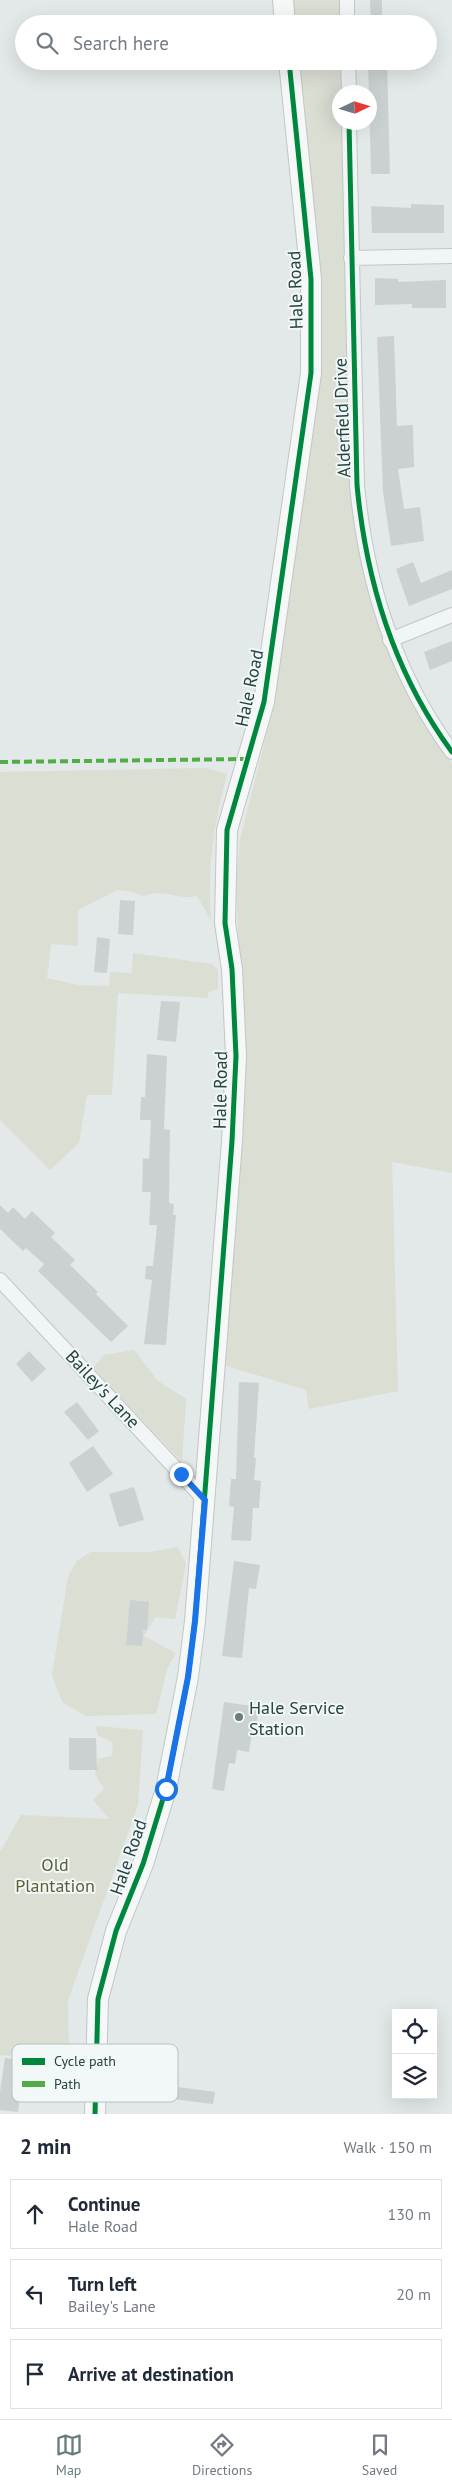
<!DOCTYPE html>
<html lang="en">
<head>
<meta charset="utf-8">
<style>
	:root { --surface:#fff; --page:#f2f2f3; --text:#1f2937; --muted:#747a83; --line:#e0e1e3; --accent:#697d7d }
	body { margin:0; font-family:"PT Sans",sans-serif; background:var(--page); color:var(--text) }
	.controls { position:absolute; right:15px; bottom:15px; display:grid; overflow:hidden; border-radius:0px; box-shadow:0 5px 20px #0002 }
	.controls button { width:45px; height:45px; display:grid; place-items:center; padding:0; border:0; border-bottom:1px solid var(--line); background:var(--surface); color:var(--text); font:25px sans-serif }
	.compass { position:absolute; left:332px; top:85px; width:45px; height:45px; border-radius:50%; background:var(--surface); box-shadow:0 5px 20px #0002; rotate:86deg }
	.stop { position:absolute; width:15px; height:15px; margin:-11px; border:4px solid #1a73e8; border-radius:50%; background:#fff }
	.stop.end { background:#1a73e8; border-color:#fff; box-shadow:0 1px 5px #0008 }
	.list { margin:0; padding:0; list-style:none }
	h2 { display:flex; justify-content:space-between; align-items:center; height:65px; margin:0; padding:0 20px; font-size:21px }
	h2 small { font-size:16px; font-weight:400; color:var(--muted) }
	.list li { display:grid; grid-template-columns:32px 1fr auto; gap:15px; align-items:center; box-sizing:border-box; height:70px; margin:0 10px 10px; padding:0 10px; border:1px solid var(--line); border-radius:0px }
	.list b { display:block; font-size:19px; white-space:nowrap }
	.list p { margin:0; font-size:16px; white-space:nowrap; color:var(--muted) }
	.list em { font-size:16px; font-style:normal; color:var(--muted) }
	.icon { flex:none; width:28px; height:28px; fill:none; stroke:currentColor; stroke-width:2; stroke-linecap:round; stroke-linejoin:round }
	.map { position:relative; flex:none; width:452px; height:2114px; overflow:hidden }
	.search { position:absolute; background:var(--surface); box-shadow:0 5px 20px #0002; left:15px; right:15px; top:15px; height:55px; display:flex; align-items:center; gap:12px; box-sizing:border-box; padding:0 18px; border-radius:28px; color:var(--muted); font-size:19px }
	.sheet { height:305px; background:var(--surface) }
	nav { display:flex; justify-content:space-around; align-items:center; box-sizing:border-box; height:70px; border-top:1px solid var(--line); background:var(--surface); font-size:14px; color:var(--muted) }
	nav a { display:grid; justify-items:center; gap:2px }
	nav .on { color:var(--accent) }
	.map>svg:first-child { display:block }
	.green { fill:#daded3 }
	.building { fill:#cbd1d1 }
	.lines { fill:none; stroke-linecap:round; stroke-linejoin:round }
	.street-casing { stroke:#c1c6c6; stroke-width:16 }
	.secondary-casing { stroke:#c1c6c6; stroke-width:22 }
	.street { stroke:#f2f5f5; stroke-width:14 }
	.secondary { stroke:#f6f7f7; stroke-width:20 }
	.quiet { stroke:#53ad47; stroke-width:4; stroke-dasharray:8 4; stroke-linecap:butt }
	.cycleway-casing { stroke:#f1f8f7; stroke-width:8 }
	.cycleway { stroke:#00873e; stroke-width:5 }
	.route { stroke:#1a73e8; stroke-width:6 }
	.poi-dot { fill:#697d7d; stroke:#f1f8f7; stroke-width:2 }
	.labels { text-anchor:middle; dominant-baseline:central; stroke-width:4; stroke-linejoin:round; paint-order:stroke }
	.street-label { font-size:18px; fill:#284343; stroke:#f1f8f7 }
	.poi-label { font-size:18px; fill:#284343; stroke:#f1f8f7; text-anchor:start }
	.park-label { font-size:18px; fill:#586034; stroke:#f1f8f7 }
	.key { fill:#f1f8f7; stroke:#b5c2c1; stroke-width:1 }
	.key-label { font-size:14px; fill:#284343 }
</style>
</head>
<body>
<div class="map">
<svg width="452" height="2114" viewBox="0 0 452 2114">
	<rect width="100%" height="100%" fill="#e3e8e8"/>
	<!-- green -->
	<path class="green" d="M292,0H339L340,24H294Z
		M298,61H341L340,122L342,123C343,196 347,269 348,342C348,380 346,418 348,456C355,565 383,677 452,763V1173L392,1162L398,1391L309,1409L306,1390L223,1365L244,1069L236,888L240,839L274,705L320,357Z
		M206,768L227,774C214,821 207,872 211,920L197,896C179,901 163,887 144,896L132,892L117,890L78,910V946L51,944L47,978L78,985L109,986L110,972L132,973L133,953L212,964L218,970V989L208,992V998L118,993L112,1095H87L79,1143L50,1170L0,1120V772Z
		M134,1350L158,1381L186,1399L182,1462L93,1368L104,1355Z
		M178,1547L186,1564L175,1619L155,1617L144,1636L176,1653L167,1669L156,1714L86,1716L62,1702L52,1675L68,1577L77,1561L91,1552H150Z
		M95,1726L143,1730L138,1805L68,2000L69,2061L0,2055V1852L21,1815L109,1819L93,1800L104,1789L95,1774L98,1759L112,1756L113,1743L98,1735Z"/>
	<!-- building -->
	<path class="building" d="M370,0H382V24H371Z
		M368,61H387L390,174H371Z
		M411,204L444,205V233H372L371,206L411,208Z
		M375,278L398,279V282L446,280V308H412V304L375,305Z
		M394,336L397,426L413,425V431L414,467L398,469L404,509L420,507L424,541L391,546L383,492L377,337Z
		M413,562L421,583L452,570V589L409,606L396,569Z
		M452,641V661L430,670L424,652Z
		M120,900L135,901L133,935L118,934Z
		M97,937L110,939L107,973L94,972Z
		M161,1001L180,1002L176,1042L157,1040Z
		M147,1054L167,1056L164,1129L170,1130L169,1203L174,1204L173,1215H176L166,1345L144,1344L152,1280L145,1279L146,1266H153L157,1225H149L151,1192H142L143,1158L149,1159L151,1120H140L141,1097H145Z
		M0,1205L8,1213L13,1207L25,1219L32,1211L55,1233L51,1237L75,1260L70,1265L98,1292L96,1294L128,1326L111,1342L38,1271L44,1264L26,1248L23,1251L0,1229Z
		M29,1351L46,1369L32,1382L16,1364Z
		M239,1382L259,1383L254,1458H256L254,1480L261,1481L259,1508H253L251,1541L231,1540L234,1507L229,1506L231,1479H236Z
		M77,1402L99,1431L88,1440L64,1412Z
		M93,1446L113,1474L87,1492L69,1463Z
		M134,1487L144,1520L119,1527L109,1494Z
		M234,1561L260,1565L256,1589L249,1588L242,1658L222,1656Z
		M130,1600L149,1602L147,1630H143L142,1646L126,1645Z
		M224,1702L259,1707L255,1733L252,1732L249,1752L237,1750L235,1764L229,1763L224,1791L212,1789Z
		M69,1738H96L97,1770H69Z
		M5,2058L21,2060L20,2070H23L18,2112L0,2110V2092Z
		M159,2075L179,2078L178,2087L215,2092L213,2104L156,2097Z"/>
	<g class="lines">
		<defs>
			<path id="street" d="M347,0V24
				M348,61L349,92
				M349,122L357,485C366,581 394,673 452,752
				M351,258L452,256
				M390,640L452,615
				M0,1280L205,1500"/>
			<path id="secondary" d="M283,0L285,24
				M95,2114L98,1999L116,1931L143,1864L166,1789L188,1677L195,1621L232,1141L236,1056L232,969L225,923L227,830L264,702L311,373V279L289,61"/>
		</defs>
		<!-- street casing -->
		<use href="#street" class="street-casing"/>
		<!-- secondary casing -->
		<use href="#secondary" class="secondary-casing"/>
		<!-- street -->
		<use href="#street" class="street"/>
		<!-- secondary -->
		<use href="#secondary" class="secondary"/>
		<!-- quiet -->
		<path class="quiet" d="M0,762L246,759"/>
		<defs>
			<path id="cycleway" d="M349,122L357,485C366,581 394,673 452,752
				M95,2114L98,1999L116,1931L143,1864L166,1789L188,1677L195,1621L232,1141L236,1056L232,969L225,923L227,830L264,702L311,373V279L289,61"/>
		</defs>
		<!-- cycleway casing -->
		<use href="#cycleway" class="cycleway-casing"/>
		<!-- cycleway -->
		<use href="#cycleway" class="cycleway"/>
	</g>
	<g class="lines">
		<!-- route -->
		<path class="route" d="M166,1789L188,1677L195,1621L205,1500L181,1474"/>
	</g>
	<!-- markers -->
	<circle class="poi-dot" cx="239" cy="1717" r="5"/>
	<g class="labels">
		<!-- street labels -->
		<g class="street-label">
			<text transform="translate(295 290) rotate(-92)">Hale Road</text>
			<text transform="translate(342 418) rotate(-92)">Alderfield Drive</text>
			<text transform="translate(249 688) rotate(-78)">Hale Road</text>
			<text transform="translate(220 1090) rotate(-89)">Hale Road</text>
			<text transform="translate(103 1389) rotate(47)">Bailey's Lane</text>
			<text transform="translate(128 1857) rotate(-71)">Hale Road</text>
		</g>
		<!-- poi labels -->
		<g class="poi-label">
			<text x="249" y="1707">Hale Service<tspan x="249" dy="21">Station</tspan></text>
		</g>
		<!-- park labels -->
		<g class="park-label">
			<text x="55" y="1864">Old<tspan x="55" dy="21">Plantation</tspan></text>
		</g>
	</g>
	<!-- legend -->
	<rect x="12" y="2044" width="166" height="58" rx="8" class="key"/>
	<rect x="22" y="2058" width="23" height="7" fill="#00873e"/>
	<rect x="22" y="2081" width="23" height="6" fill="#53ad47"/>
	<g class="key-label">
		<text x="54" y="2066">Cycle path</text>
		<text x="54" y="2089">Path</text>
	</g>
</svg>
<div class="controls">
<button><svg class="icon" aria-label="locate" viewBox="0 0 24 24"><circle cx="12" cy="12" r="6"/><path d="M12 2v4M12 18v4M2 12h4M18 12h4"/></svg></button>
<button><svg class="icon" aria-label="layers" viewBox="0 0 24 24"><path d="M12 4l9 5-9 5-9-5zM3 14l9 5 9-5"/></svg></button>
</div>
<svg class="compass" viewBox="-18 -18 36 36"><path d="M0-13l5 13h-10z" fill="#e53935"/><path d="M0 13l5-13h-10z" fill="#747a83"/></svg>
<div class="stop" style="left:166px;top:1789px"></div>
<div class="stop end" style="left:181px;top:1474px"></div>
<div class="search"><svg class="icon" aria-label="search" viewBox="0 0 24 24"><circle cx="10" cy="10" r="6"/><path d="M15 15l6 6"/></svg>Search here</div>
</div>
<section class="sheet">
<h2>2 min<small>Walk · 150 m</small></h2>
<ul class="list">
<li><svg class="icon" aria-label="ahead" viewBox="0 0 24 24"><path d="M12 20V5M6 11l6-6 6 6"/></svg><div><b>Continue</b><p>Hale Road</p></div><em>130 m</em></li>
<li><svg class="icon" aria-label="left" viewBox="0 0 24 24"><path d="M17 20v-9H6M10 6l-5 5 5 5"/></svg><div><b>Turn left</b><p>Bailey's Lane</p></div><em>20 m</em></li>
<li><svg class="icon" aria-label="arrive" viewBox="0 0 24 24"><path d="M6 21V4h12l-3 4 3 4H6"/></svg><div><b>Arrive at destination</b></div></li>
</ul>
</section>
<nav>
<a class="on"><svg class="icon" aria-label="map" viewBox="0 0 24 24"><path d="M3 6l6-2 6 2 6-2v14l-6 2-6-2-6 2zM9 4v14M15 6v14"/></svg>Map</a>
<a><svg class="icon" aria-label="directions" viewBox="0 0 24 24"><path d="M12 3l9 9-9 9-9-9zM9 14v-3h6M13 9l2 2-2 2"/></svg>Directions</a>
<a><svg class="icon" aria-label="saved" viewBox="0 0 24 24"><path d="M7 4h10v16l-5-4-5 4z"/></svg>Saved</a>
</nav>
</body>
</html>
